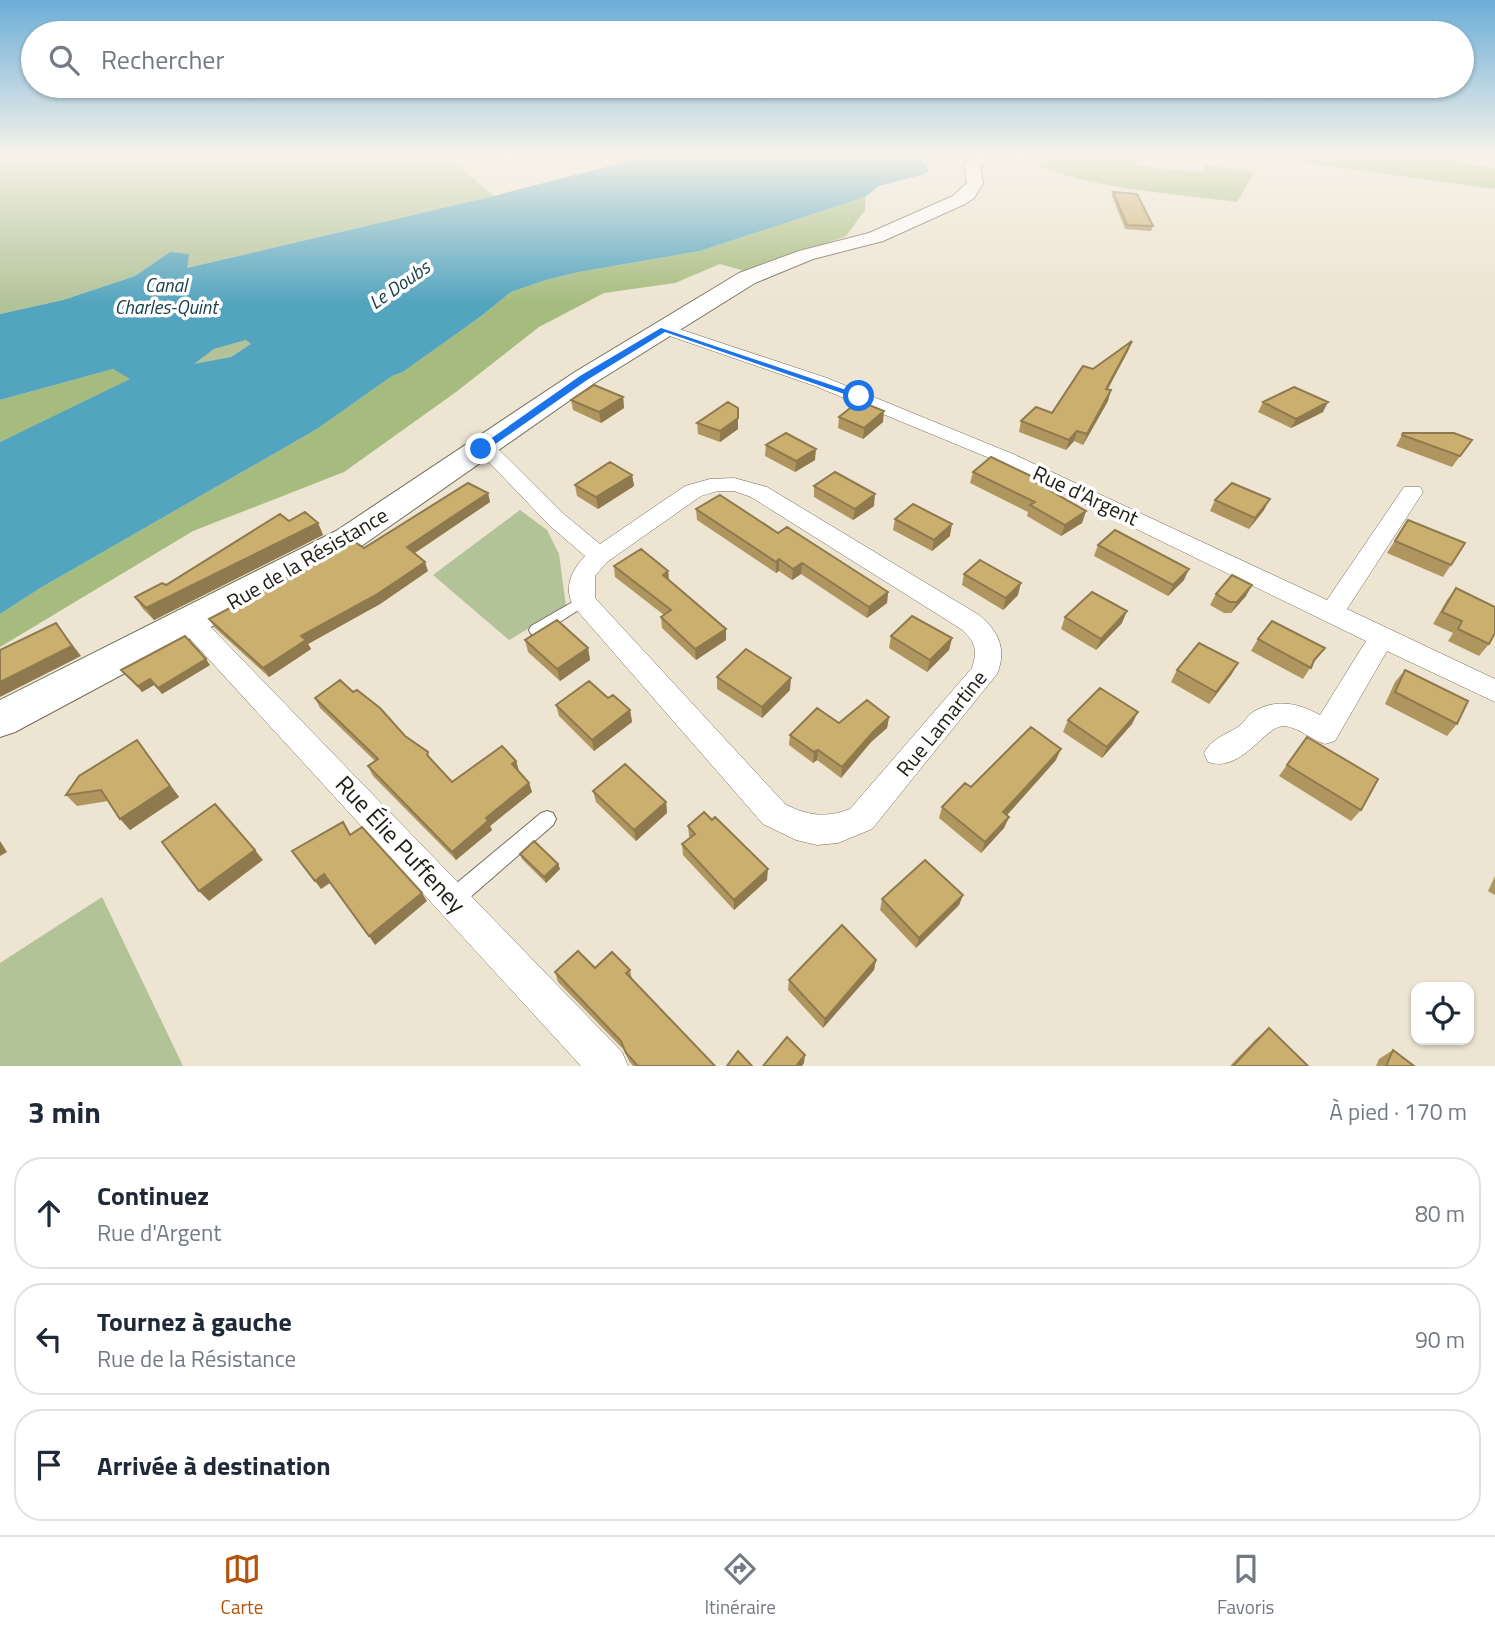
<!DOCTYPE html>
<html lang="fr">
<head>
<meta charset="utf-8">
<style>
	:root { --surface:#fff; --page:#f6f6f7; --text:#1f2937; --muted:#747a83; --line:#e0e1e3; --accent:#b45309 }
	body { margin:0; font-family:"Titillium Web",sans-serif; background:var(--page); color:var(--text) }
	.controls { position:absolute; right:21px; bottom:21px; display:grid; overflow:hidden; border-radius:14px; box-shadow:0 2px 5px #0004 }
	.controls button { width:63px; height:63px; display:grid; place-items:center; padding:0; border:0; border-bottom:2px solid var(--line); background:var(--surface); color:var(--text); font:35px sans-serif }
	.stop { position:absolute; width:21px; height:21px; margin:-16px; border:5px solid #1a73e8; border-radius:50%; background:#fff }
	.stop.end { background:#1a73e8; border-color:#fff; box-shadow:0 2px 7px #0008 }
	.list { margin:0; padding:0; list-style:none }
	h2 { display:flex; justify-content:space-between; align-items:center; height:91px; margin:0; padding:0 28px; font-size:30px }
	h2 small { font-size:23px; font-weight:400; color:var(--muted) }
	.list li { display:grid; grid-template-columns:46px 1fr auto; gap:21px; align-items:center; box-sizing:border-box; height:112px; margin:0 14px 14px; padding:0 14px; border:2px solid var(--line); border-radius:28px }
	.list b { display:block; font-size:26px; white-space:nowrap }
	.list p { margin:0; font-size:23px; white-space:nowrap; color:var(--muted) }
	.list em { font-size:23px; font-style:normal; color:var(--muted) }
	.icon { flex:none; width:38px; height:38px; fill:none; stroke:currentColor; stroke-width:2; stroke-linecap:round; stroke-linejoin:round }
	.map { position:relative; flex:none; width:1495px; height:1066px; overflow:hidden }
	.search { position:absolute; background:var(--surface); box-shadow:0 2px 5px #0004; left:21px; right:21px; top:21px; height:77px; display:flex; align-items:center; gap:18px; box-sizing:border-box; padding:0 24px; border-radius:38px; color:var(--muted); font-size:26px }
	.sheet { height:469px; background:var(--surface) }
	nav { display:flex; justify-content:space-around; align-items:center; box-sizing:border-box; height:98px; border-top:2px solid var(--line); background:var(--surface); font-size:19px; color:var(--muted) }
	nav a { display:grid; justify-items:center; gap:4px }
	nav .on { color:var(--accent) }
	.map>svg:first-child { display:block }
	.green { fill:#b2c398 }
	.forest { fill:#a5bc7e }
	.water { fill:#53a4be; fill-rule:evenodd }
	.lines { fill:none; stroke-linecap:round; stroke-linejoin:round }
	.lane-casing { stroke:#756e5d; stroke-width:2 }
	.street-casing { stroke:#756e5d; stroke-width:1 }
	.secondary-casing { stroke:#756e5d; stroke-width:2 }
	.lane { fill:#fff; fill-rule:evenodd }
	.street { fill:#fff; fill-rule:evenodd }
	.secondary { fill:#fff; fill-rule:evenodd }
	.wall { fill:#af965f }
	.shaded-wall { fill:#8e7a4e }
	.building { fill:#cbaf6f; stroke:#8e7a4e; stroke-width:2 }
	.route { fill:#1a73e8 }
	.labels { text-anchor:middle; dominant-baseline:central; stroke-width:7; stroke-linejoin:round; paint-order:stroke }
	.far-water-label { font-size:19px; font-style:italic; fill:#1a404c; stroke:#fff }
	.street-label { font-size:21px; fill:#201d16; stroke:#fff }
	.near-street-label { font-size:24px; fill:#201d16; stroke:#fff }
</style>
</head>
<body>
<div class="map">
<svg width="1495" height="1066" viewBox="0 0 1495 1066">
	<rect width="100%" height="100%" fill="#ede4d1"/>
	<!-- green -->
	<path class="green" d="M0,155H445L494,196L187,268L174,253L170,252L135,276L63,300L0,314Z
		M246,340L252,344L231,357L192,365L214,349Z
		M520,510L547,530L559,554L566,606L509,640L433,575Z
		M102,897L183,1066H0V963Z"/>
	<!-- forest -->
	<path class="forest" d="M1021,155H1145L1134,159L1137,165L1162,169L1204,172V165L1254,172L1237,202C1180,194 1066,188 1021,155Z
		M1273,155H1461L1459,163L1495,168V189L1268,158Z
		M865,197V210L846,236L748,272L720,264L675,283L604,293L539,327L456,392L344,472L193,531L0,647V614L42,587L317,429L392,376L403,372L480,317L511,292L546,280L579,272L700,251Z
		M113,369L131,379L0,442V400Z"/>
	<!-- water -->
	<path class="water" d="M652,155H918L929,170L925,174L879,186L865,197L700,251L579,272L546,280L511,292L480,317L403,372L392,376L317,429L42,587L0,614V442L130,379L113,369L0,400V314L63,300L135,276L170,252L189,254L187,268L494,196ZM246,340L251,344L231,357L194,364L214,349Z"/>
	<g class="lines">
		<defs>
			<path id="lane" d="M583,596L588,598L590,601L588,604L541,634H531L529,630L531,626Z
				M547,811L553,813L556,819L553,825L460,906L453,908L446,906L444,899L446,892L541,813Z"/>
			<path id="street" d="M664,324L827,378L1013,454L1327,600L1404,487H1420L1423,492L1347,609L1495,679V702L1387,651L1335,741L1325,744C1312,740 1298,727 1284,726C1265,725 1242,774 1208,762L1204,753C1211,739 1225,735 1238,727C1244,723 1247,716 1253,712C1276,698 1298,703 1320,715L1366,641L999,462L815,386L658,332L656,329Z
				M481,443L499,450L565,515L600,544L685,486L710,479L734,478L767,487L979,615C999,631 1007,650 997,674L872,829L838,843L817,845L796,840L763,824L574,607C563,589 571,571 585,556L549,525L485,458L471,449L474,445ZM718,491H734L751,497L961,629C975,641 978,650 972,668L850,809C827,818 807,816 785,804L595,598V576L607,562L701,496Z
				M191,614L200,616L622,1052L628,1066H581L182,630L178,623L182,616Z"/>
			<path id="secondary" d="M976,155H994L980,166L983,183L974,198L965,204L883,241L813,259L755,283L593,384L360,547L15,732L0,737V700L336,531L575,372L739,273L799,251L869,233L953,196L967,183L964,164Z"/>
		</defs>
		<!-- lane casing -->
		<use href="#lane" class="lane-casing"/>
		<!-- street casing -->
		<use href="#street" class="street-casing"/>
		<!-- secondary casing -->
		<use href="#secondary" class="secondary-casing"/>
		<!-- lane -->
		<use href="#lane" class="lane"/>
		<!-- street -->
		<use href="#street" class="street"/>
		<!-- secondary -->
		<use href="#secondary" class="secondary"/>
	</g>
	<!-- wall -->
	<path class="wall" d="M1113,192L1153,226L1151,231L1125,229L1112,196Z
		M1128,351L1108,389V401L1083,445L1074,441L1066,450L1019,432L1021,421L1052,413L1093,369Z
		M623,397L624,408L601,423L573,410L571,400Z
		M1263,402L1323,412L1291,428L1258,412Z
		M738,408V429L720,442L698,434L697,423Z
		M839,417L883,422L863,439L838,428Z
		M1403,433L1472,440L1452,467L1396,446Z
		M766,445L815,460L795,472L765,456Z
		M973,472L1033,477L1032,480L1086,511L1082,523L1061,536L1027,516L1028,512L970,483Z
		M632,475L634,486L598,509L577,496L575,485Z
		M814,486L874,506L853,520L814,497Z
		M488,493L490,502L415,553L428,571L380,604L308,644L311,649L269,677L215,628L209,619Z
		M1215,500L1264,510L1249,529L1210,511Z
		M696,509L778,533L888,592L887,603L867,618L801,574L792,580L779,571L776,573L697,520Z
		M895,519L950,536L932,551L893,530Z
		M1408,520L1451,565L1443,577L1387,553Z
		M289,521L318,523L323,535L154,620L143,609L135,597L166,585Z
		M1098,545L1184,580L1168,596L1094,556Z
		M614,566L668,571L669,580L726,629V640L696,660L662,628L661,617L664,615L615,577Z
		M964,574L1018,595L1003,610L962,585Z
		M1456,588L1489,644L1479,656L1448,641L1453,633L1433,624L1447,600Z
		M1216,594L1246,596L1231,613H1224L1210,605Z
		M1065,617L1122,623L1096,650L1061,629Z
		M891,636L952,638L949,650L927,672L889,648Z
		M1258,639L1325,648L1312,665L1303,679L1251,651Z
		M525,640L588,648L590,660L560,681L528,652Z
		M1238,663L1231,675L1209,704L1171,682L1177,670Z
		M210,665L162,694L154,685L142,692L121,670Z
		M1405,670L1457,724L1447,736L1385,704L1395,682Z
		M717,677L790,690L762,718L717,689Z
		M315,698L405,736L428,752L430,759L452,782L516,761L519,771L529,783L532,792L490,826L492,830L456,860L373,776L368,766L375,761L320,708Z
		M608,698L630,710L632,722L594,751L559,716L556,705Z
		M889,717L887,728L871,742L841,778L817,760L813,763L789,745L790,735L839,723Z
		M1068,720L1132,724L1102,758L1063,732Z
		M1307,737L1361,810L1351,821L1279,776Z
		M146,752L179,797L130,830L108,801L77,806L66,795Z
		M1056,760L1007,815L1009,817L1004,828L981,853L939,818L942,807L971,787Z
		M593,791L666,802L667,813L636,841L596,802Z
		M688,826L767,880L734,910L683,855L682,844L690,838L689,836Z
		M520,854L558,864L560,869L546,883L522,859Z
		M1495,876V895L1488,891Z
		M963,895L959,905L916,948L880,910L882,899Z
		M876,960L874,970L823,1028L788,990L789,980Z
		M595,968L630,970L632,979L715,1066H633L629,1061L624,1050L558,982L555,972Z
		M1269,1028L1308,1066H1230L1256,1039Z
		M1393,1050L1414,1066H1376L1379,1059Z"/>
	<!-- shaded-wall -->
	<path class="shaded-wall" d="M1132,341L1128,351L1102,399L1106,389Z
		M1111,390L1108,401L1083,445L1087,434Z
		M623,397L624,408L601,423L599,412Z
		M1328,402L1323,412L1291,428L1296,419Z
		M884,411L883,422L863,439L864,428Z
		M738,418V429L720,442V431Z
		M1077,431L1074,441L1066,450L1069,440Z
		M816,449L815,460L795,472L796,461Z
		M632,475L634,486L598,509L596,497Z
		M488,493L490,502L410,556L407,547Z
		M875,494L874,506L853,520L855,509Z
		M1270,499L1264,510L1249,529L1255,518Z
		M1086,511L1082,523L1061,536L1065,525Z
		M318,523L323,535L154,620L146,608Z
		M952,524L950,536L932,551L934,540Z
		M779,559V571L776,573V562Z
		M425,562L428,571L380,604L308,644L311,649L269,677L263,668L301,636Z
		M802,563L801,574L792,580L793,569Z
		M1189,569L1184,580L1168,596L1173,585Z
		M668,571L669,582L663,575Z
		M1021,583L1018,595L1003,610L1006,598Z
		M1252,585L1246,596L1231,613L1237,602Z
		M888,592L887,603L867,618L869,607Z
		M1127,611L1122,623L1096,650L1101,639Z
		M56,623L81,656L0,697V682Z
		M726,629V640L696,660L695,649Z
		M952,638L949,650L927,672L930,660Z
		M588,648L590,660L560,681L557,669Z
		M206,659L210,665L162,694L158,688Z
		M1238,663L1231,675L1209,704L1216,692Z
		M791,678L790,690L762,718V707Z
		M150,679L154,685L142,692L138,686Z
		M630,710L632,722L594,751L592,740Z
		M1138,712L1132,724L1102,758L1107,747Z
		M889,717L887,728L871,742L841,778L842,767L873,732Z
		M137,740L179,797L130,830L120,819Z
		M1061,749L1056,760L999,824L1003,812Z
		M818,750L817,760L813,763L814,752Z
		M516,761L519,771L515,773L512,764Z
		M529,783L532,792L490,826L492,830L456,860L452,852L486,818Z
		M666,802L667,813L636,841L634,830Z
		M1009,817L1004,828L981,853L985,842Z
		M0,841L7,852L0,856Z
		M255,850L263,860L209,901L199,891Z
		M558,864L560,869L546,883L544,877Z
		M768,869L767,880L734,910V900Z
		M324,874L330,883L321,889L315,881Z
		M422,893L427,901L375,945L369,936Z
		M963,895L959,905L916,948L919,938Z
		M876,960L874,970L823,1028L825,1019Z
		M805,1055L804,1063L802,1066H796Z"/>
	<!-- building -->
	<path class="building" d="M1113,192L1137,194L1153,226L1127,225Z
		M1132,341L1106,389L1111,390L1087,434L1077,431L1069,440L1021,421L1036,407L1052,413L1083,366L1093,369Z
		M594,385L623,397L599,412L571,400Z
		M1294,387L1328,402L1296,419L1263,402Z
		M859,401L884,411L864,428L839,417Z
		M728,402L738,408V418L720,431L697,423Z
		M786,433L816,449L796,461L766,445Z
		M1403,433H1454L1472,440L1460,456L1402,435Z
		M991,457L1033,477L1030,479L1086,511L1065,525L1030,505L1035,502L973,472Z
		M610,462L632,475L596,497L575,485Z
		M835,472L875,494L855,509L814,486Z
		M468,483L488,493L407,547L425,562L376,595L301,636L306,640L263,668L209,619L355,542L364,548Z
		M1232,483L1270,499L1255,518L1215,500Z
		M720,495L778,533L787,527L888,592L869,607L802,563L793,569L779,559L776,562L696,509Z
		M913,504L952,524L934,540L895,519Z
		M305,512L318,523L146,608L135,597L162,583L166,585L280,514L289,521Z
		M1408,520L1465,543L1451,565L1395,541Z
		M1115,530L1189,569L1173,585L1098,545Z
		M641,549L668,571L663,575L726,629L695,649L661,617L671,610L614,566Z
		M980,560L1021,583L1006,598L964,574Z
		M1232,575L1252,585L1237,602H1230L1216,594Z
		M1456,588L1495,607V633L1489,644L1458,629L1462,621L1442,612Z
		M1092,592L1127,611L1101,639L1065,617Z
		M912,616L952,638L930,660L891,636Z
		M557,620L588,648L557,669L525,640Z
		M1272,621L1325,648L1314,660L1311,668L1258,639Z
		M56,623L72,646L0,682V650Z
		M185,636L206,659L158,688L150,679L138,686L121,670Z
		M1199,643L1238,663L1216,692L1177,670Z
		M746,649L791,678L762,707L717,677Z
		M1405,670L1468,701L1457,724L1395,692Z
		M340,680L353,692L357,690L380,708L405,736L428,752L427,755L452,782L502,746L516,761L512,764L529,783L486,818L488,821L452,852L368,766L378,759L315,698Z
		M589,681L608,698L613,695L630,710L592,740L556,705Z
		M1100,688L1138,712L1107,747L1068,720Z
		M867,700L889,717L873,732L842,767L818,750L814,752L790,735L817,708L839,723Z
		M1031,727L1061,749L1003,812L1009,817L985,842L942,807L965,783L971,787Z
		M1307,737L1378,779L1361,810L1287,765Z
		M137,740L170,786L120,819L101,790L66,795L79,776Z
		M625,764L666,802L634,830L593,791Z
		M215,804L255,850L199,891L162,842Z
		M704,812L712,820L715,817L768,869L734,900L682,844L695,834L688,826Z
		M343,822L350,835L362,827L422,893L369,936L324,874L315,881L292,851Z
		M534,841L558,864L544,877L520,854Z
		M925,860L963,895L919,938L882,899Z
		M842,925L876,960L825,1019L789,980Z
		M578,951L595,968L612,952L630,970L626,973L715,1066H638L626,1053L621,1041L555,972Z
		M1269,1028L1308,1066H1233Z
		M787,1037L805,1055L796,1066H763Z
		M1393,1050L1414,1066H1386Z
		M738,1051L752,1066H727Z"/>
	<!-- sky -->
	<linearGradient id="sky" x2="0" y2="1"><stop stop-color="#6caed7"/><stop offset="0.51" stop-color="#f7f3ea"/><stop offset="1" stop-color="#f7f3ea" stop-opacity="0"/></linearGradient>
	<rect width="1495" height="304" fill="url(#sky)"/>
	<!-- route -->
	<path class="route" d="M661,328L864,396L856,398L665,332L587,380L484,452L476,449L580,376Z"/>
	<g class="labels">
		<!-- far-water labels -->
		<g class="far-water-label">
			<text x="166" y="284">Canal<tspan x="166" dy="22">Charles-Quint</tspan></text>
			<text transform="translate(399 284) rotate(-35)">Le Doubs</text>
		</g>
		<!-- street labels -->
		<g class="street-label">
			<text transform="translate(1086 495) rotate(25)">Rue d'Argent</text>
			<text transform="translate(307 558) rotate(-30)">Rue de la Résistance</text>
			<text transform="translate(941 723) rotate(-51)">Rue Lamartine</text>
		</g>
		<!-- near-street labels -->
		<g class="near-street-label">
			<text transform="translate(401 844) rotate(47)">Rue Élie Puffeney</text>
		</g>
	</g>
</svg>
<div class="controls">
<button><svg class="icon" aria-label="locate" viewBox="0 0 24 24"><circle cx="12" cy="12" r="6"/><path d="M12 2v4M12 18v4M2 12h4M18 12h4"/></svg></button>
</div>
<div class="stop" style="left:859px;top:396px"></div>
<div class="stop end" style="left:481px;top:449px"></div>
<div class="search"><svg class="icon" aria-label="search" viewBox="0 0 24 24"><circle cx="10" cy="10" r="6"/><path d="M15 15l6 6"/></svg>Rechercher</div>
</div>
<section class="sheet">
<h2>3 min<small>À pied · 170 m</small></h2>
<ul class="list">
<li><svg class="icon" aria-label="ahead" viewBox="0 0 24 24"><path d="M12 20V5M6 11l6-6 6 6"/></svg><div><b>Continuez</b><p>Rue d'Argent</p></div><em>80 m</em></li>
<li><svg class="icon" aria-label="left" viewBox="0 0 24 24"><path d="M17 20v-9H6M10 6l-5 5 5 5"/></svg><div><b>Tournez à gauche</b><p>Rue de la Résistance</p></div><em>90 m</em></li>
<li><svg class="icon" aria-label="arrive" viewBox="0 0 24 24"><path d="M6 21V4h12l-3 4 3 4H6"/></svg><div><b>Arrivée à destination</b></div></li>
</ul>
</section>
<nav>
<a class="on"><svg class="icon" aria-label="map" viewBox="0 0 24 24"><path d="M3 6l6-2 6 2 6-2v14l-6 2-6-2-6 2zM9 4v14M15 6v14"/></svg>Carte</a>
<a><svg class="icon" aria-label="directions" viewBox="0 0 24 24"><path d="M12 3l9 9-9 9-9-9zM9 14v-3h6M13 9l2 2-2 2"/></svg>Itinéraire</a>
<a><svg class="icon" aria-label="saved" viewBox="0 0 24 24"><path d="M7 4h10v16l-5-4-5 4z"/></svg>Favoris</a>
</nav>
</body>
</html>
